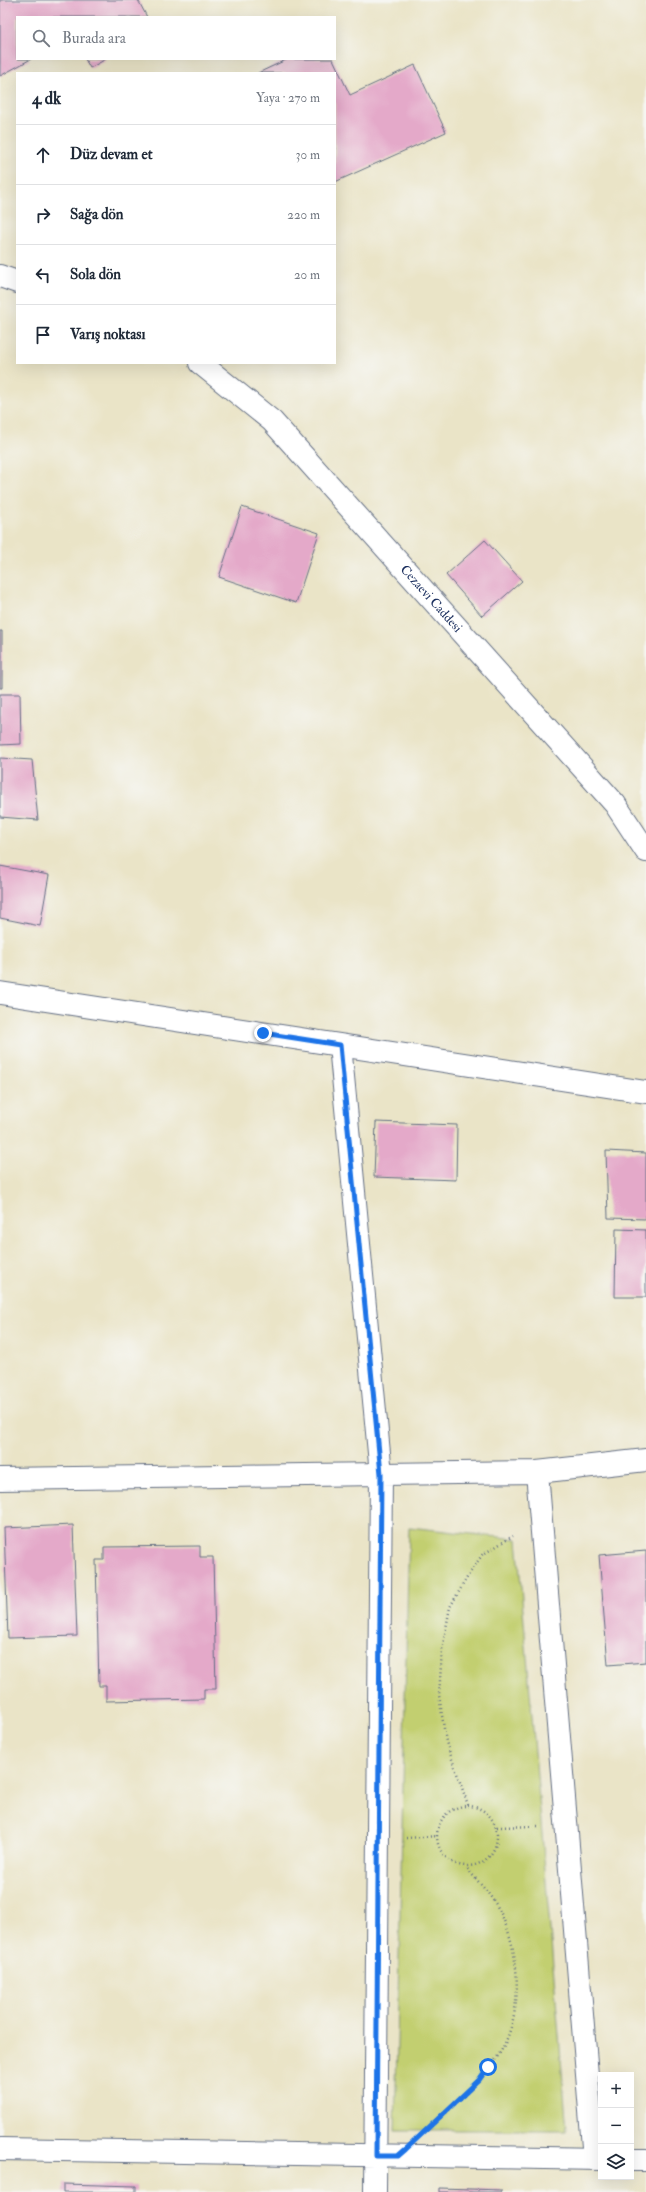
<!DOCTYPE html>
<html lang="tr">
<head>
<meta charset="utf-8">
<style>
	:root { --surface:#fff; --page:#f2f2f3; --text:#1f2937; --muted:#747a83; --line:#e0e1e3 }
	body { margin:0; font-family:"IM FELL Double Pica",serif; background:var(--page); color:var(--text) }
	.controls { position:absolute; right:12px; bottom:12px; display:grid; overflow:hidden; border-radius:0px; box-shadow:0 4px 16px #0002 }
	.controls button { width:36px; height:36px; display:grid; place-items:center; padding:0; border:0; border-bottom:1px solid var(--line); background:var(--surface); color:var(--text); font:20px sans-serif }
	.stop { position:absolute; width:12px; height:12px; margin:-9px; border:3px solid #1a73e8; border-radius:50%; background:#fff }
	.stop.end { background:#1a73e8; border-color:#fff; box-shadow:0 1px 4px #0008 }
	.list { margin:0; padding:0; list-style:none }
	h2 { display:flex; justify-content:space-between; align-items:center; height:52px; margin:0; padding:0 16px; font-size:17px }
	h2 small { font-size:13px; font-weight:400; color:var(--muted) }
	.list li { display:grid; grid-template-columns:26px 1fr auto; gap:12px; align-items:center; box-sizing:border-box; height:60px; padding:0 16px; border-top:1px solid var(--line) }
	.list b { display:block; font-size:15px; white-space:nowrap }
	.list em { font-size:13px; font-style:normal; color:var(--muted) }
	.icon { flex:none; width:22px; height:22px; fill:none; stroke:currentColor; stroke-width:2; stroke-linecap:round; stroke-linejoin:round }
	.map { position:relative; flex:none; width:646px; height:2192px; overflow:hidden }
	.search { position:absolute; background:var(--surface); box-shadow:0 4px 16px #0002; left:16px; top:16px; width:320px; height:44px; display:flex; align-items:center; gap:10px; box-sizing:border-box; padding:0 14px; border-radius:0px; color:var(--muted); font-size:15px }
	.panel { position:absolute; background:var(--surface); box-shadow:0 4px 16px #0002; left:16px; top:72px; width:320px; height:292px; border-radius:0px }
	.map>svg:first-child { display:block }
	.green { fill:#c2cf70; stroke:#6e7f67 }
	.building { fill:#e4a9c9 }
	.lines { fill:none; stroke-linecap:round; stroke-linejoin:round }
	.minor-casing { stroke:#636e83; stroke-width:24 }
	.tertiary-casing { stroke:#636e83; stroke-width:24 }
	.path { stroke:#636e83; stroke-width:2.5; stroke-dasharray:1 3; stroke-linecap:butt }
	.minor { stroke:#fff; stroke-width:22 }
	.tertiary { stroke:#fff; stroke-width:22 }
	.route { stroke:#1a73e8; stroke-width:5 }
	.labels { text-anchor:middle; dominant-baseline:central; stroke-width:3; stroke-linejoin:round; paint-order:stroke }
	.street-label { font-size:13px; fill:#1b2f5e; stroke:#f6f6f2 }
</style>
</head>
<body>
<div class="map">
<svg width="646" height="2192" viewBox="0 0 646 2192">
	<rect width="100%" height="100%" fill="#f6f6f2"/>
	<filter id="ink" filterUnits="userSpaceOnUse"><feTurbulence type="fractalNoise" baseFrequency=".025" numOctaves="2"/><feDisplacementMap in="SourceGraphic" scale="8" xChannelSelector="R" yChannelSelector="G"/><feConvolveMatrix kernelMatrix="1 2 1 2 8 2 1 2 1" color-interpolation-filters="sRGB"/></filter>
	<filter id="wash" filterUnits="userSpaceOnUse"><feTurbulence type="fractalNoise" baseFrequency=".012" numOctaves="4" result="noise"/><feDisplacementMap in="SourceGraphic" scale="16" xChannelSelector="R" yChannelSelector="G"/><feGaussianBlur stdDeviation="0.9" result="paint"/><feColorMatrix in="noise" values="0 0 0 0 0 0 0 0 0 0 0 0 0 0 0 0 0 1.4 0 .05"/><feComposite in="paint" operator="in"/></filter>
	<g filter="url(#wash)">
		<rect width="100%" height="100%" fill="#eae4c7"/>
		<!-- green -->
		<path class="green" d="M409,1527L517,1539L567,2130H395Z"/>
		<g id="blocks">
			<!-- building -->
			<path class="building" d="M0,0H138L147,17H17V59H31L0,76Z
				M85,59H106L90,68Z
				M288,59H333L350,95L415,65L446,132L335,182V73H258Z
				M242,507L319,533L296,603L219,577Z
				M485,540L522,581L482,616L446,575Z
				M0,631H2V688H0Z
				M0,694H20L21,744L0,745Z
				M0,758L32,760L38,820L0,817Z
				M0,866L49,875L40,926L0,918Z
				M376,1122L457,1125L456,1180L374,1177Z
				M606,1151L646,1153V1219L608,1218Z
				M616,1229L646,1230V1297H615Z
				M73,1525L77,1636L8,1638L4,1528Z
				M200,1546V1557H213L216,1689H204V1699L106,1701V1686H99L96,1560H104V1547Z
				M646,1551V1662L608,1665L599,1555Z
				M63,2184L136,2186V2192H63Z
				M440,2188L501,2190V2192H440Z"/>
		</g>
	</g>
	<g filter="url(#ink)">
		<use href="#blocks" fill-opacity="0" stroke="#636e83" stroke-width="1"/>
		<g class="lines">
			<defs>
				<path id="minor" d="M0,993L646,1092
					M340,1045L381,1474L375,2192
					M537,1472L594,2159
					M0,1479L537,1472L646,1460
					M0,2149L601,2159
					M631,2160H646"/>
				<g id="tertiary">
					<path d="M0,276L17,282"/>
					<path id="s1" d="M200,363L272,421L615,804L646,851"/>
				</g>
			</defs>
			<!-- minor casing -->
			<use href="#minor" class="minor-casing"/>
			<!-- tertiary casing -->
			<use href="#tertiary" class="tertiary-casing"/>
			<!-- path -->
			<path class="path" d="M468,1805L446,1742L439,1695L442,1650L450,1607L468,1576L482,1555L513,1536
				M437 1836a30 30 0 1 1 60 0a30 30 0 1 1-60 0Z
				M497,1827L538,1826
				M406,1838L438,1836
				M431,2126C454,2105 480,2082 498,2056C525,2014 521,1950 498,1908C490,1893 476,1880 466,1867"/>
			<!-- minor -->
			<use href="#minor" class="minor"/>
			<!-- tertiary -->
			<use href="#tertiary" class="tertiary"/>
		</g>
	</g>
	<g class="lines" filter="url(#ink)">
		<!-- route -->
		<path class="route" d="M263,1033L340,1045L381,1474L376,2156H398L406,2149L479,2080L488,2067"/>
	</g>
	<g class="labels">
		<!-- street labels -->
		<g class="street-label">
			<text stroke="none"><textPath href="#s1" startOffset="331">Cezaevi Caddesi</textPath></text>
		</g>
	</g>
</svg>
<div class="controls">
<button>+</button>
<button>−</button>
<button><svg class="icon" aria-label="layers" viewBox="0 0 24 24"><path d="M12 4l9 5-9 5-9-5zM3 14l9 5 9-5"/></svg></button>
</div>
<div class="stop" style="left:488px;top:2067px"></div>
<div class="stop end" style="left:263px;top:1033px"></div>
<div class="search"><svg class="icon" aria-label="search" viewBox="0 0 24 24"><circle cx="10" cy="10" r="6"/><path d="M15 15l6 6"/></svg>Burada ara</div>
<section class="panel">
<h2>4 dk<small>Yaya · 270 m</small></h2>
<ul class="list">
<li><svg class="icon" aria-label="ahead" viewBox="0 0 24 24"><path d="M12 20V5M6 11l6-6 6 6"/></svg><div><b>Düz devam et</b></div><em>30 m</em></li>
<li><svg class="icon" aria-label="right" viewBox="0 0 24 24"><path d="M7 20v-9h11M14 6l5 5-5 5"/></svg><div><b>Sağa dön</b></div><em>220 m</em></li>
<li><svg class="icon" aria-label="left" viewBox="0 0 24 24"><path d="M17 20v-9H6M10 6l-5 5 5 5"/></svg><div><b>Sola dön</b></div><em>20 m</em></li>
<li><svg class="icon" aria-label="arrive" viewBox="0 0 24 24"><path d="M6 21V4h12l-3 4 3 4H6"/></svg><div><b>Varış noktası</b></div></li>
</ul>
</section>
</div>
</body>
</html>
